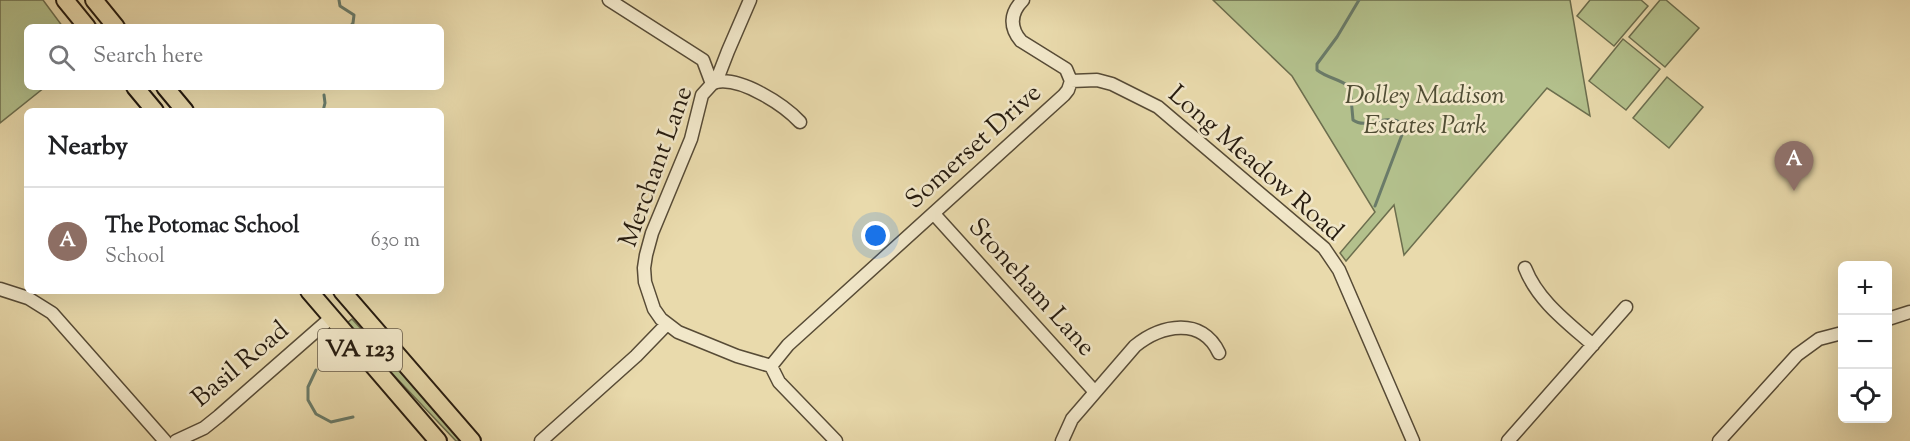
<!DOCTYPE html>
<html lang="en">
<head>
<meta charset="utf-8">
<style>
	:root { --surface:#fff; --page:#f6f6f6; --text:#202124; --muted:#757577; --line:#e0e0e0; --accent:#0b8043 }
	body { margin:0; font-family:"Sorts Mill Goudy",serif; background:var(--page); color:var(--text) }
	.controls { position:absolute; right:18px; bottom:18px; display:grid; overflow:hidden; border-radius:9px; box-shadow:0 6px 24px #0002 }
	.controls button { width:54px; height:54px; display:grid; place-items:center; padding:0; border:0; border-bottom:2px solid var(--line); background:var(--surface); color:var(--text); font:30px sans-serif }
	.you { position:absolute; left:876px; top:236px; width:21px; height:21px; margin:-15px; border:4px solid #fff; border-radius:50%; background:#1a73e8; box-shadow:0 0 0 9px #1a73e833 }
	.badge { display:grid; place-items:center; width:39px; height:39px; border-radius:50%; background:var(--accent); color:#fff; font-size:20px; font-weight:700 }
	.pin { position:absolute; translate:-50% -50px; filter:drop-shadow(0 2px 3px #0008) }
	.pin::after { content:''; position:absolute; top:32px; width:21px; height:18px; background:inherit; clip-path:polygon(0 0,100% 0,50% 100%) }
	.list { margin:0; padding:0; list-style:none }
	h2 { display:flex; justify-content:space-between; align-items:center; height:78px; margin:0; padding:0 24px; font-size:26px }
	h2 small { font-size:20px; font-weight:400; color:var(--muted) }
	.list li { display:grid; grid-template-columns:39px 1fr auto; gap:18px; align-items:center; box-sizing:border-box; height:108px; padding:0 24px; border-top:2px solid var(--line) }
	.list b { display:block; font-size:22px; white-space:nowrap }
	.list p { margin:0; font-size:20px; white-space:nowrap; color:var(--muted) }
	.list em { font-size:20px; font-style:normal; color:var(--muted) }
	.icon { flex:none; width:33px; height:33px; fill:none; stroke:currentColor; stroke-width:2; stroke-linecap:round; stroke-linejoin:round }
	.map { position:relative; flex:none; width:1910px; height:441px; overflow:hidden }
	.search { position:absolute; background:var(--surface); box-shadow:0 6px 24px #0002; left:24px; top:24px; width:420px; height:66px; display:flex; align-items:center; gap:15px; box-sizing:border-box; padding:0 21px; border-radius:9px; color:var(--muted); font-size:22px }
	.panel { position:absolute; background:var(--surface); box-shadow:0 6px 24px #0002; left:24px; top:108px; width:420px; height:186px; border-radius:9px }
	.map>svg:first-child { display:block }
	.green { fill:#b3c08c; stroke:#6c6e4e; stroke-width:1.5 }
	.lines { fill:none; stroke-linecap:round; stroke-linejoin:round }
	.stream { stroke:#6a7b69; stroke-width:3 }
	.minor-casing { stroke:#574b36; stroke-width:15 }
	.major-casing { stroke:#261b0f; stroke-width:20 }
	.minor { stroke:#f1e7c9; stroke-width:12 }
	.major { stroke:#e9daac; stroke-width:16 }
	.labels { text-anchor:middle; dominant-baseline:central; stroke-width:5; stroke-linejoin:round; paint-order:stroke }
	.shield { fill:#f1e7c9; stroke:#635847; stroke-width:1.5 }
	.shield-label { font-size:24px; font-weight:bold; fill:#261b0f }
	.park-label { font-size:26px; font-style:italic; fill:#504d34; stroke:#f1e7c9 }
	.street-label { font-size:26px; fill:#261b0f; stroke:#f1e7c9 }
</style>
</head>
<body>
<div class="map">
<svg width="1910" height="441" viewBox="0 0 1910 441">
	<rect width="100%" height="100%" fill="#e9daac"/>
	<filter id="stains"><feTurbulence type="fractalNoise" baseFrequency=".00333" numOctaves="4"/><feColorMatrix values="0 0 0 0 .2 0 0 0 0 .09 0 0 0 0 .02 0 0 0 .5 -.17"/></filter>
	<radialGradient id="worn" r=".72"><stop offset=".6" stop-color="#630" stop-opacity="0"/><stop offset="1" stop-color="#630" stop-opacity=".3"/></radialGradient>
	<!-- green -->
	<path class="green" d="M0,0H43L63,27H27V87H45L0,123Z
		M1213,0H1570L1590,116L1547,88L1404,255L1394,205L1346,261L1340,253L1375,212L1292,76Z
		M1590,0H1641L1648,6L1614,46L1577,16Z
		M1660,0H1666L1699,28L1665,67L1629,37Z
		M1623,39L1660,69L1626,110L1589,81Z
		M1667,77L1703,107L1669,148L1633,118Z
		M352,319L416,389L466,441H456L351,330L347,323Z"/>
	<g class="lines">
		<!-- stream -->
		<path class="stream" d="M339,0L340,6L354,15L353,23L350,27
			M1359,0L1337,37L1317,64V70C1327,78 1340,79 1350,87L1353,120C1368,131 1390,110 1403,125V132L1375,206
			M323,111L325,103L324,95
			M316,370L308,387V400L316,414L331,422L353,417"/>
		<defs>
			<path id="minor" d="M609,0L703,60L712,84
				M750,0L728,51L716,82L712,84L702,95L691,139L652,233L646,255L644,268L645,282L654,309L661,319L678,332L737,356L771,366L779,382L836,441
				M1023,0C1010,13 1009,27 1021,41L1066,69L1071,81
				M1071,81L1097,80L1112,84L1158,107L1324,248L1339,270L1413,441
				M716,82C741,77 783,104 800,122
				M934,214L1095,392
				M1525,268C1538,301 1567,322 1593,345
				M0,289L28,298L52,313L165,441
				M1888,319L1910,312
				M771,366L788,345L1064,95L1068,90L1071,81
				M176,441L204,428L219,416L332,317
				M541,441L636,356L667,324
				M1062,441L1072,419L1135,346C1161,325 1202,316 1219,353
				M1508,441L1626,307
				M1719,441L1797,355L1819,339L1842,333"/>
			<path id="major" d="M65,0L87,27
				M94,0L116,27
				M135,87L155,111
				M165,87L185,111
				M309,291L438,441
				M342,291L472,441"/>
		</defs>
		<!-- minor casing -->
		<use href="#minor" class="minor-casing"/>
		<!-- major casing -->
		<use href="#major" class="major-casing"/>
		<!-- minor -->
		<use href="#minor" class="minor"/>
		<!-- major -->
		<use href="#major" class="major"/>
	</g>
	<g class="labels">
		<!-- shield labels -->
		<rect class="shield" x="318" y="329" width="84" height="42" rx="4.5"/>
		<g class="shield-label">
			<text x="360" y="350">VA 123</text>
		</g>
		<!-- park labels -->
		<g class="park-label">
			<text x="1425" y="96">Dolley Madison<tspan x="1425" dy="30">Estates Park</tspan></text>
		</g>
		<!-- street labels -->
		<g class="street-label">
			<text transform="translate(974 147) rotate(-42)">Somerset Drive</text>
			<text transform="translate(1255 164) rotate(41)">Long Meadow Road</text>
			<text transform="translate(657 167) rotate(-70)">Merchant Lane</text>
			<text transform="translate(1031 288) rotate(48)">Stoneham Lane</text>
			<text transform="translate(241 365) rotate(-40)">Basil Road</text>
		</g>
	</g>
	<rect width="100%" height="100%" filter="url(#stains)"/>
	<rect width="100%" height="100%" fill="url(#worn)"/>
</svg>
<div class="controls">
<button>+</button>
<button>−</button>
<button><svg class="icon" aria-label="locate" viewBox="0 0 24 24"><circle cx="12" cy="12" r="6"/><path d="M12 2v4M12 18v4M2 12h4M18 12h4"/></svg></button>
</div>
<div class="you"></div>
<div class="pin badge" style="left:1794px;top:191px;background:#8d6e63">A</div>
<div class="search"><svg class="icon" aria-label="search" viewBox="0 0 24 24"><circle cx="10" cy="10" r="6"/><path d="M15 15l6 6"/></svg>Search here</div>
<section class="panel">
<h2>Nearby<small></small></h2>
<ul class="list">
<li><span class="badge" style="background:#8d6e63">A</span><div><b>The Potomac School</b><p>School</p></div><em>630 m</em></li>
</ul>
</section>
</div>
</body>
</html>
